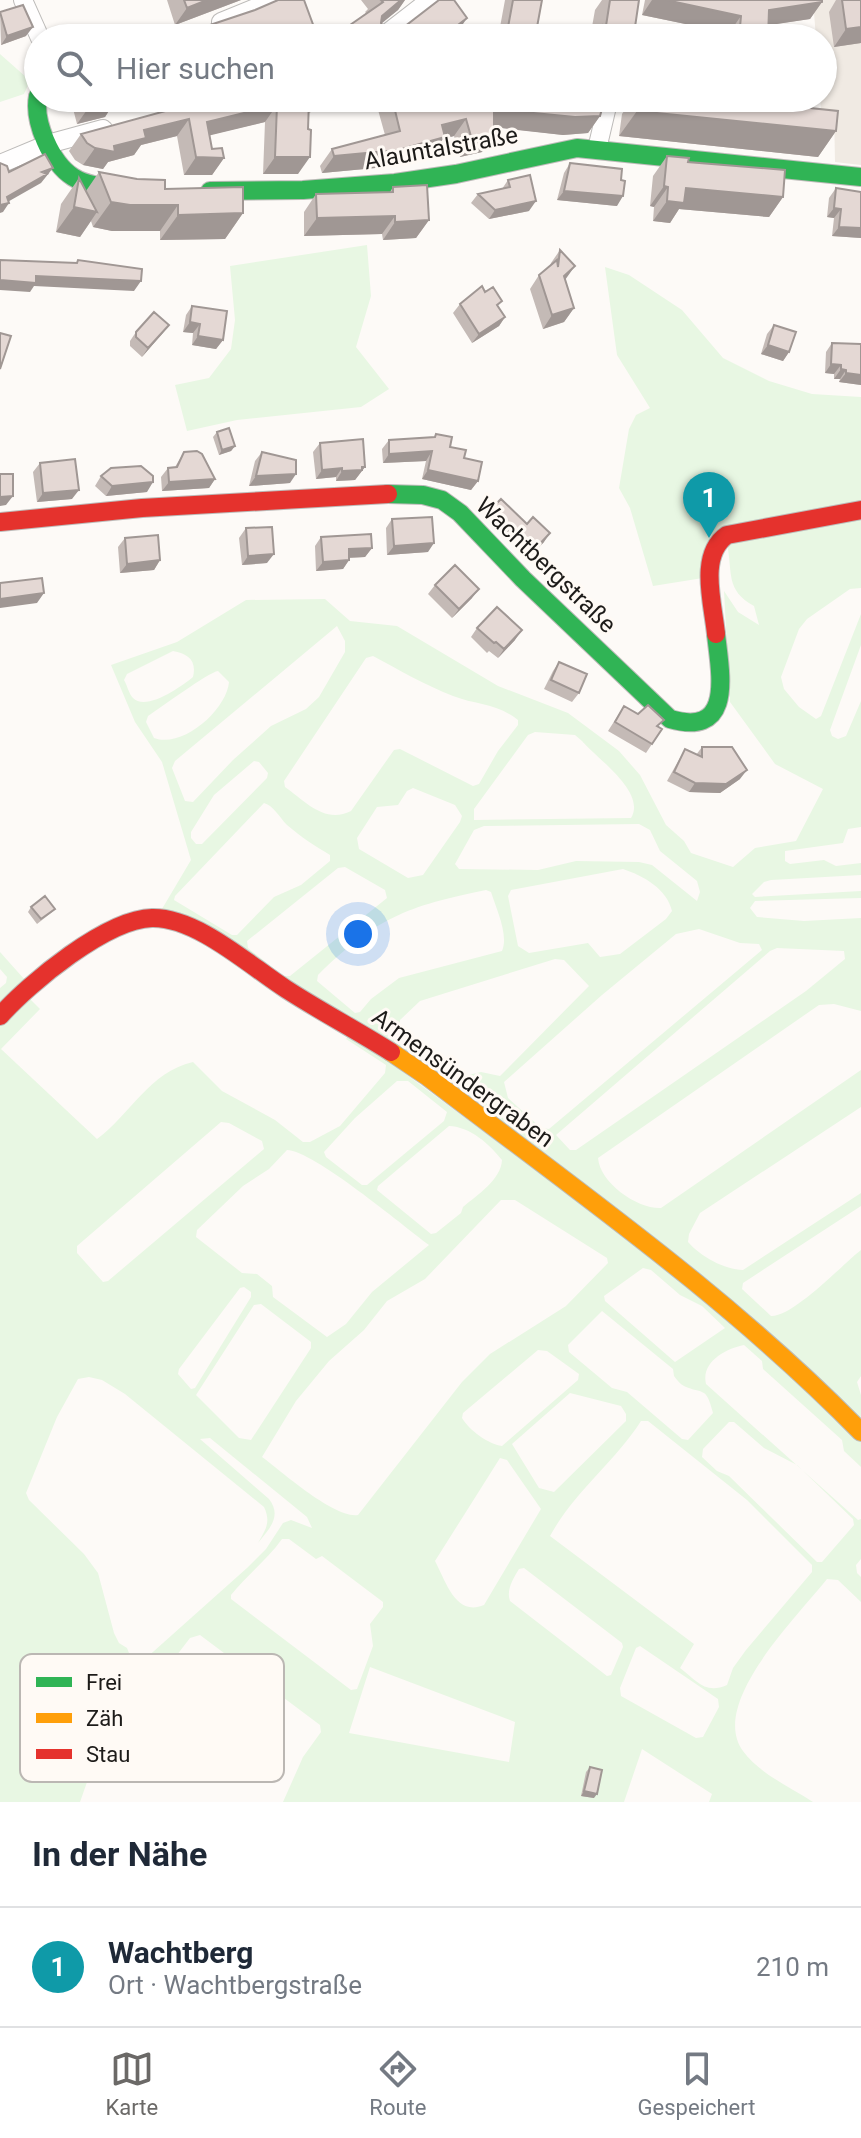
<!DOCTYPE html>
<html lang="de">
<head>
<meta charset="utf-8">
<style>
	:root { --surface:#fff; --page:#f2f2f3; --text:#1f2937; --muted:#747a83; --line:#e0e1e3; --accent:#6b6967 }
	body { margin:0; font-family:Roboto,sans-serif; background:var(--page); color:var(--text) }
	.you { position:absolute; left:358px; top:934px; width:28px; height:28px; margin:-20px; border:6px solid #fff; border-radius:50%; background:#1a73e8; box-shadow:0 0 0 12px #1a73e833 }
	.badge { display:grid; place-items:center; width:52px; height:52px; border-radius:50%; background:var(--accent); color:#fff; font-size:26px; font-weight:700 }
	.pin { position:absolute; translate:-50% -66px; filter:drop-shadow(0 2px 4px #0008) }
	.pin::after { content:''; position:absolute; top:42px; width:28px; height:24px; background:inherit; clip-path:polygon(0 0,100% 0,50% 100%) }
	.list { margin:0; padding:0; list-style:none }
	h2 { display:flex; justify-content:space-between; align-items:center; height:104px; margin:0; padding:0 32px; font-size:34px }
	h2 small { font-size:26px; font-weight:400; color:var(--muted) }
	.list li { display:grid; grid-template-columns:52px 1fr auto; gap:24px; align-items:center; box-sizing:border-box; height:120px; padding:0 32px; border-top:2px solid var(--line) }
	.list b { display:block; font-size:30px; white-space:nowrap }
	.list p { margin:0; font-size:26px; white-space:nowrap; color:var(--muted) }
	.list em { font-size:26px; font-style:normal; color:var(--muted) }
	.icon { flex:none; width:44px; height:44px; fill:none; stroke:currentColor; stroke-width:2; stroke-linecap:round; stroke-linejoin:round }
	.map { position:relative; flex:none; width:861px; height:1802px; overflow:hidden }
	.search { position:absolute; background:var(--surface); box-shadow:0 2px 6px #0004; left:24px; right:24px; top:24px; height:88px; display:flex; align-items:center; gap:20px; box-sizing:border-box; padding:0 28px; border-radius:44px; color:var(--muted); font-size:30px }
	.sheet { height:224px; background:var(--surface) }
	nav { display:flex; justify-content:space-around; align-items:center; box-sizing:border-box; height:112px; border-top:2px solid var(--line); background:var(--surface); font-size:22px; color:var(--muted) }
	nav a { display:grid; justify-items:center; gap:4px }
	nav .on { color:var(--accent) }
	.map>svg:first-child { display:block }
	.built { fill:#f0eae3 }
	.green { fill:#e8f7e3; fill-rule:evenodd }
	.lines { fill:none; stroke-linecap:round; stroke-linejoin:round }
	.street-casing { stroke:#bdbbb9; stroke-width:20 }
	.fast-casing { stroke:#bdbbb9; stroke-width:20 }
	.slow-casing { stroke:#bdbbb9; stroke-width:20 }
	.jam-casing { stroke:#bdbbb9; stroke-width:20 }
	.street { stroke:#fffefe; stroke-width:18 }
	.fast { stroke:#30b455; stroke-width:18 }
	.slow { stroke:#ff9f0a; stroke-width:18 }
	.jam { stroke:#e5322d; stroke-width:18 }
	.wall { fill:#c4bab6 }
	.shaded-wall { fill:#a09794 }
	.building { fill:#e4d8d4; stroke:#a09794; stroke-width:2 }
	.labels { text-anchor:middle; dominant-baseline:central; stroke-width:6; stroke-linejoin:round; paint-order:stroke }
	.street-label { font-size:24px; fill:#1d1b19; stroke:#fffaf5 }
	.key { fill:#fffaf5; stroke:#bbb7b3; stroke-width:2 }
	.key-label { font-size:22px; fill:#1d1b19 }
</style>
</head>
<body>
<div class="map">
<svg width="861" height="1802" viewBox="0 0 861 1802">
	<rect width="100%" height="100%" fill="#fdfaf7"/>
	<!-- built -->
	<path class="built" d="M813,0H861V165L835,162L834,111L821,110L820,98H823V38H816Z"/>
	<!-- green -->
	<path class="green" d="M0,54L26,77L29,83L24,94L0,102Z
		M367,245L371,296L356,347L389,389L361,407L237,420L187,431L175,385L209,378L231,349L235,320L230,266Z
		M605,267L629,275L682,310L723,358L769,381L812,394L861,397V504L725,531L703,578L653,586L630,508L619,488L629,429L636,415L650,408L617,355Z
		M861,514V588L850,589L807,619L799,629L781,677L784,689L799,707L816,719L821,716L861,614V645L830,730L832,736L838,739L846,736L861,701V827L848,829L843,843L785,851V861L790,864L824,860L836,866L861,863V875L771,880L764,882L752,894L755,897L861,891V898L755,901L750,908L757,917L804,921L861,918V1011L834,1004L819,1005L598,1158C600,1183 637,1209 661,1208L861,1070V1107L700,1213L689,1234L688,1242C700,1256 725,1270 743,1270L861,1193V1206L743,1283L742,1289L771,1316C793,1317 842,1265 861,1250V1376L857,1382L861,1395V1427L477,1111L159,914L191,860L162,762L135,722L111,665L177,642L246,600L325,599L350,621L397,626L498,686L568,713L619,751L640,775L666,825L684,841L691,853L733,867L755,848L796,841L823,789L775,764L730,702L724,591L738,612L759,625L754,606C725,590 733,573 727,544ZM337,626L345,641V652L319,697L306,709L271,726L233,760L193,802L185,801L172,768L175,761ZM173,651C188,654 197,660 193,677C182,686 146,712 133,698C129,694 127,685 124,680L127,674ZM373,656C399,670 425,685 453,696C476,705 497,703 518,720V725L498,751L479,784L473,786L400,749L394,750L351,811C325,824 306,802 285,787L284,781L366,658ZM218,671L229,682C227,709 183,749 154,738L146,722L148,716C160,708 209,672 218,671ZM535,732L575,735L582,741C596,758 647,792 631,818L474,820V809L528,735ZM254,761L259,762L268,773L267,778L202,844H196L191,838V832L214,795ZM413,788L455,805L462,816L460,822L423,875L408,878L359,849L357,838L377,807L398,805L407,791ZM264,803C274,806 279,817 287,825C301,837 315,846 330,855V861L301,885L274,897L237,935H232L174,900L175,896ZM639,824L650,830L660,851L697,881L700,892L697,901L652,865L639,862L576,861L538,870L459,869L455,864L474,830L484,826ZM345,867L385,890L387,898L290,976H283L248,948L247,941L338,868ZM623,869C644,876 667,889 672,911L666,919L620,954L600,957L588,943L529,953L518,946L508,896L511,890ZM486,890L491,892C496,908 509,935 502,951L399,978L371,999L360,1012L355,1013L317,981L318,975C376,918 407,906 486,890ZM699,929L740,943L759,944L762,950L549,1129L541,1128L508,1098L504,1082L602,995L676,934ZM777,948L844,951L845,959L806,991L576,1150H570L556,1135L770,951ZM555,959L564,960L589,986L500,1076L481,1072L464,1076L400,1026V1020L420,1001Z
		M0,952L25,980L18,987L40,1009L1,1049L97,1139C131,1114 149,1072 193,1062L222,1091L275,1120L303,1142H310L340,1126L385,1073L386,1065L346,1039L350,1033L704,1294L861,1440V1467L844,1451L842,1440L763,1369L762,1361L744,1345C725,1349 701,1362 706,1384L858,1520L861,1519V1559L856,1565L857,1573L861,1577V1602L838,1580L827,1579C799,1615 708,1703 743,1751C760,1774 790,1787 813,1802H709L712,1794L642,1749L624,1802H283L303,1757L321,1732L320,1725L200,1635L190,1638L170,1664L159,1662L111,1714L80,1802H0V988L6,983L7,977L0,969ZM397,1081H408L447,1112L444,1121L367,1185H362L326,1157L324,1152L355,1118ZM221,1122L229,1123L262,1141L264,1149L108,1281L103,1282L77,1253V1246ZM449,1126C471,1127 489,1144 502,1160C501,1180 477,1195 463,1207L461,1213L436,1233L431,1234L377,1190L378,1186ZM287,1150C314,1151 402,1225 429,1245L372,1292L346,1324L327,1337L273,1297L272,1286L257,1274L242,1273L196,1237L197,1230L243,1186L269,1169ZM501,1200H515L607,1258L608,1263L566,1306L490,1354L462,1382L358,1515C335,1519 281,1471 262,1457L296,1401L329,1361L364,1330L387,1301L425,1279ZM643,1268L651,1270L680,1295L702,1306L725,1328L675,1362L605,1301L604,1296ZM244,1287L251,1292V1297L195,1388L191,1389L178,1374L179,1369L240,1288ZM261,1304L311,1342V1348L251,1440L239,1438L196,1395L254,1305ZM602,1311L673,1369L674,1376C677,1380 680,1384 684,1386C703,1395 706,1385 713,1413L688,1440L682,1439L627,1392L612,1388L569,1352L568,1345ZM538,1350L547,1351L579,1374L578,1380L502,1446C488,1444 469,1430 462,1418L463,1413ZM89,1377L102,1380L125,1394L264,1507C271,1522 266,1529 258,1543C270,1528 282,1516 269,1499L200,1439L210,1438L307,1517L312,1528L291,1520L283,1523L266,1549L247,1568L135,1668L127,1648L119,1643L114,1633L98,1573L84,1554L29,1500L26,1493L57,1417L78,1379ZM570,1393L621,1406L626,1414V1421L554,1492L539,1488L512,1444ZM641,1421H648L747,1500L812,1565V1572L746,1650L733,1668L727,1685C705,1695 696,1680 680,1668L694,1644L550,1536C574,1492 614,1463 641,1421ZM729,1422H734L764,1448L797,1465L853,1519L854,1525L822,1562H817L729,1476L717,1471L702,1457L703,1449ZM500,1458L507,1460L541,1509L484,1605C456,1617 446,1582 435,1561ZM282,1539H289L316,1559L322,1556L383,1602V1607L370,1624L373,1646L357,1689L351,1690L231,1599V1595C247,1575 267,1560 282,1539ZM524,1568L622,1643L623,1647L611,1675L607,1676L510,1601C506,1590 513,1579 519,1569ZM640,1646L718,1699L719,1707L703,1737L696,1738L621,1696L620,1688L636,1648ZM370,1667L515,1722L509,1762L349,1733Z"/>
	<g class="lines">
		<defs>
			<path id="street" d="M23,0L40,38
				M221,22L275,0
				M381,38L430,0
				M597,149L609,98
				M0,164L48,144L103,129"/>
			<path id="fast" d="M38,96C33,121 51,163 73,177C87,186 106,187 123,189
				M210,191L303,190L395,183L456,174L577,148L861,177
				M388,494L423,495L442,500L460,513L523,579L670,719C735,738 720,672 716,634"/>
			<path id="slow" d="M391,1052L428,1077C577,1191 729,1297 861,1432"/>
			<path id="jam" d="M0,522L142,508L388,494
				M716,634C713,603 698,555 727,535L861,510
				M0,1016C29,983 107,919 152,918C197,917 250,966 286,989C320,1011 356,1030 391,1052"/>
		</defs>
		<!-- street casing -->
		<use href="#street" class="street-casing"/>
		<!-- fast casing -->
		<use href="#fast" class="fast-casing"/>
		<!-- slow casing -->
		<use href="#slow" class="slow-casing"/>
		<!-- jam casing -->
		<use href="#jam" class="jam-casing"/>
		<!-- street -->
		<use href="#street" class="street"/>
		<!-- fast -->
		<use href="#fast" class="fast"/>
		<!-- slow -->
		<use href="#slow" class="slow"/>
		<!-- jam -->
		<use href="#jam" class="jam"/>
	</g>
	<!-- wall -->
	<path class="wall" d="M167,0H241L175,25Z
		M361,0H405L398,10L381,23L388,32L455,36L452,38H341L350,25L366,13L365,12L368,9Z
		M505,0H542L535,38H498Z
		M602,0H639L631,38H590L595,10Z
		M645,0H822V2L810,19L768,25V38H728L729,33L642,15Z
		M836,0H861V43L834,47L829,12Z
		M0,12L26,36L1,45Z
		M54,98H134L112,106L105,117L77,124L71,101L54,108Z
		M213,98H340L309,113L298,174H263L265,122L209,135L212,149L224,158L212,175H184L177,136L141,145L134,155L108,162L103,169L83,165L75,160L69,151L81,134Z
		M364,98H605L600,116L588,133L563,135L494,127L482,152L460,157L454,136L443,139L433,154L386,167L322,173L320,166L332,149L385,135L375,99L366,102Z
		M633,98H751L752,102L836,131L818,157L619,136L622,114Z
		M667,156L688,162L783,197L769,217L679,209L670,223L653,221L654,207L650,206L653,176Z
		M570,163L617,206L557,200L564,173Z
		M99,172L165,189L243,213L225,239L160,240V231H112L93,227L91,221L80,237L56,232L61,204L79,178L86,191Z
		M508,180L529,211L489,219L471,203L478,194L502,189Z
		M393,187L429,220L416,238L383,240L382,234L304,236V212L316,194L390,192Z
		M836,188L861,192V238L832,236L834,218L827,217L829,198Z
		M560,250L565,280L574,308L564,322L543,329L530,289L539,275L550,266L551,263Z
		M485,292L498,307L505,317L499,326L472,343L453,313L460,304Z
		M192,306L223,340L216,349L192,345L193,333L183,332L186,315Z
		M169,325L142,357L130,346V341L136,332Z
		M774,325L789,352L783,361L761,354L767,334Z
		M832,343L861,344V385L839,382L840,379H834V374L825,373L826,352Z
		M217,432L235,446L231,451L219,455L213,437Z
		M436,434L464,458L478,481L471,490L422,479L426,461L383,463L382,449L389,440L434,437Z
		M320,443L365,467L355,480L336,481V477L316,479L313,452Z
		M184,452L215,479L209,488L162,491L161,477L168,468L175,467Z
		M262,452L290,483L249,486L255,461Z
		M40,463L72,499L37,502L33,472Z
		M101,476L147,492L106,496L95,486Z
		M492,508L527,524L544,542L528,559L486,517Z
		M392,519L428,552L387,555L386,528Z
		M246,528L267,563L242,565L239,538Z
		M321,537L372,548L365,557L349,558V560L343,569L316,571L315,546Z
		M125,538L160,560L154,570L120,573L118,547Z
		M435,585L472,598L452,618L428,594Z
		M477,628L515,640L498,658L489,651L487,653L471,637Z
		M559,662L579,693L572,702L544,689L553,671Z
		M624,706L662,729L646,753L608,731Z
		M702,747L740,779L720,793L689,792L667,781L685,749L696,755Z
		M31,907L55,909L51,913L37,924L28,912Z
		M590,1767L594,1798L581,1796L586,1772Z"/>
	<!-- shaded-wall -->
	<path class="shaded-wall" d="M207,0H241L175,25L187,8Z
		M401,0H405L398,10L370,33L382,16Z
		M652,0H666L741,16L729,33L642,15Z
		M822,2L810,19L757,27L769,10Z
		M467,18L455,36L452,38H441Z
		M33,27L26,36L1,45L7,36Z
		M861,27V43L834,47L846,29Z
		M61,98H74L71,101L54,108Z
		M111,98H134L112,106L105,117L77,124L89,107Z
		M316,98H340L305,114Z
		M277,105L265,122L195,139L207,122Z
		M494,109L600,116L588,133L563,135L482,126Z
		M637,111L836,131L818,157L619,136Z
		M189,119L177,136L141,145L134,155L108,162L103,169L83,165L95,148L114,146L144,130Z
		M466,119L454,136L443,139L433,154L386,167L322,173L334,156Z
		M494,135L482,152L460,157L472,140Z
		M196,157L224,158L212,175H184Z
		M275,157H310L298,174H263Z
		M53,168L41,183L4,204L9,203L3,212L0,213V205L7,197L42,172Z
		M664,186L668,187L654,207L650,206Z
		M686,188L783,197L769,217L679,209L670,223L653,221L667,201Z
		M564,191L623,196L617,206L557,200Z
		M536,201L529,211L489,219L495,210Z
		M111,202L178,205L160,231H112L93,227Z
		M74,207L97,212L80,237L56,232Z
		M834,208L841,209L834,218L827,217Z
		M243,213L225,239L160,240L178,215Z
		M395,216L382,234L304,236L317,218Z
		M429,220L416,238L383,240L395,222Z
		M839,227L861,228V238L832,236Z
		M575,266L565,280L554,290L564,276Z
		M36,276L141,281L134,291L34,286L30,292L0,290V280Z
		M574,308L564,322L543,329L552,315Z
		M505,317L499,326L472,343L479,334Z
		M190,322L200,324L193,333L183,332Z
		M169,325L162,334L142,357L148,348Z
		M198,336L223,340L216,349L192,345Z
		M768,345L789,352L783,361L761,354Z
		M831,364L841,365L834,374L825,373Z
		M841,369L846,370L840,379H834Z
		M846,373L861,375V385L839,382Z
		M235,446L231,451L219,455L222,450Z
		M432,451L426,461L383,463L389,454Z
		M362,467H365L355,480L336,481L342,471Z
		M342,468L336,477L316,479L322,470Z
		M428,470L478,481L471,490L422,479Z
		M296,474L290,483L249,486L256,476Z
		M215,479L209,488L162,491L169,482Z
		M153,482L147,492L106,496L112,486Z
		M79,490L72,499L37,502L43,493Z
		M13,496L6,505L0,506V497Z
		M550,533L544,542L528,559L534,550Z
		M434,543L428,552L387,555L394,546Z
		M372,548L365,557L342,558L349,549Z
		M274,554L267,563L242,565L248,556Z
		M160,560L154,570L120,573L127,564Z
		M349,560L343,569L316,571L323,562Z
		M479,589L472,598L452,618L459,609Z
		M44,593L37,603L0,608V599Z
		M522,630L515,640L498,658L504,649Z
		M747,770L740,779L720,793L689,792L695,783Z
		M584,1791L597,1794L594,1798L581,1796Z"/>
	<!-- building -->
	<path class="building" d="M184,0H207L187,8Z
		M278,0H304L318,38H166L182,32H189L255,10Z
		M381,0H401L382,16L381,23L388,32L400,30L439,0H454L467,18L441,38H352L349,32L350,25L383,2Z
		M513,0H542L535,38H506Z
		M610,0H639L635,27L631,38H601L603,25L606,26Z
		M666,0H822V2L769,10L768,38H739L741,16Z
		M842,0H861V27L846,29Z
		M23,5L33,27L7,36L0,12Z
		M87,98H116L117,100L89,107Z
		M213,98H313L309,101L308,129L311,130L310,157H275L277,105L207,122L212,149L222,148L224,158L196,157L189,119L144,130L146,138L114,146L115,152L95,148L87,143L81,134Z
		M392,98H605L600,116L575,117L494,109V135L472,140L466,119L442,125L445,137L398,150L334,156L332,149L400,131Z
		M638,98H753L752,102L838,111L836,131L637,111Z
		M45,154L53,168L42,172L47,174L7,197L9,203L0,205V163L7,166L9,172Z
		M667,156L689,158L688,162L785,170L783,197L686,188L684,203L667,201L668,187L664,186Z
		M570,163L622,169L621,180L625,181L623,196L564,191Z
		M99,172L137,179L165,180V189L243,187V213L178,215V205H130L111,202Z
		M530,175L536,201L495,210L478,194L510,187L508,180Z
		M79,178L97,212L74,207Z
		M427,185L429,220L395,222V216L317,218L316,194L393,192V187Z
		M836,188L861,192V228L839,227L841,209L834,208Z
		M560,250L575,266L564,276L574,308L552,315L539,275L557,260L558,267Z
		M0,260L77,263L78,260L142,269L141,281L36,276V283L0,280Z
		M482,286L485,292L493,287L502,301L497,305L505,317L479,334L460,304Z
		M192,306L227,311L223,340L198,336L200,324L190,322Z
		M154,312L169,325L148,348L136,337V332Z
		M774,325L796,332L789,352L768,345Z
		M0,333L11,336L0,369Z
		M832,343L861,344V375L846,373V370L841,369V365L831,364Z
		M229,428L235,446L222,450L217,432Z
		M436,434L452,437L450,447L466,450L464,458L482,462L478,481L428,470L432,451L389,454V440L435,437Z
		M363,439L365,467H362V470L342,471V468L322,470L320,443Z
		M197,451L202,454L215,479L169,482L168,468L177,467L184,452Z
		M262,452L296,460V474L256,476Z
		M75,459L79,490L43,493L40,463Z
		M141,466L153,476V482L112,486L101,476L111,468Z
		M0,474H13V496L0,497Z
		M501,499L527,524L533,517L550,533L534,550L492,508Z
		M432,517L434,543L394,546L392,519Z
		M272,527L274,554L248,556L246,528Z
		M371,534L372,548L349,549V560L323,562L321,537Z
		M158,535L160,560L127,564L125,538Z
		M455,565L479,589L459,609L435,585Z
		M42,578L44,593L0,599V583Z
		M497,607L522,630L504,649L496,642L494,643L477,628Z
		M559,662L587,674L579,693L551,680Z
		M648,705L664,720L657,726L662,729L652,744L615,722L624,706L638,714Z
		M702,747H732L747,770L726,784L695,783L674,772L685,749L702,757Z
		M45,896L55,909L41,919L31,907Z
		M590,1767L602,1770L597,1794L584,1791Z"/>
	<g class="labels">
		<!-- street labels -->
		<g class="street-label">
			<text transform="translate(441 148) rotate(-10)">Alauntalstraße</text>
			<text transform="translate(546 565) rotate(44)">Wachtbergstraße</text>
			<text transform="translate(463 1078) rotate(36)">Armensündergraben</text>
		</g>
	</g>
	<!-- legend -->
	<rect x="20" y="1654" width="264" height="128" rx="12" class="key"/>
	<rect x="36" y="1677" width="36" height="10" fill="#30b455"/>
	<rect x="36" y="1713" width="36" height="10" fill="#ff9f0a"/>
	<rect x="36" y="1749" width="36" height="10" fill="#e5322d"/>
	<g class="key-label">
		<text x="86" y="1690">Frei</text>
		<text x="86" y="1726">Zäh</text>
		<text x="86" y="1762">Stau</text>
	</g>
</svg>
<div class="you"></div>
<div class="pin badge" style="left:709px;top:538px;background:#0f9aa8">1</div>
<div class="search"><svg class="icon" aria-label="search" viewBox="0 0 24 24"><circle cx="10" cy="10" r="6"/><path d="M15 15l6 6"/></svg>Hier suchen</div>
</div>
<section class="sheet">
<h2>In der Nähe<small></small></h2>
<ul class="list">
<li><span class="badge" style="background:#0f9aa8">1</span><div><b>Wachtberg</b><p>Ort · Wachtbergstraße</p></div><em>210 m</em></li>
</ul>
</section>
<nav>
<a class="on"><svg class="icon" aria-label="map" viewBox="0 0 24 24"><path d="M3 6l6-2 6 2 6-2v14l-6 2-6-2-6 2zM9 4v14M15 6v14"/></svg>Karte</a>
<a><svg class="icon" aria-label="directions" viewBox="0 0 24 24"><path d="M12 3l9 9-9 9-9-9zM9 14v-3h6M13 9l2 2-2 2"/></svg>Route</a>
<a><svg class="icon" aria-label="saved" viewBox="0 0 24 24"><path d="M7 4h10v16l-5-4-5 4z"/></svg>Gespeichert</a>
</nav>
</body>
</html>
